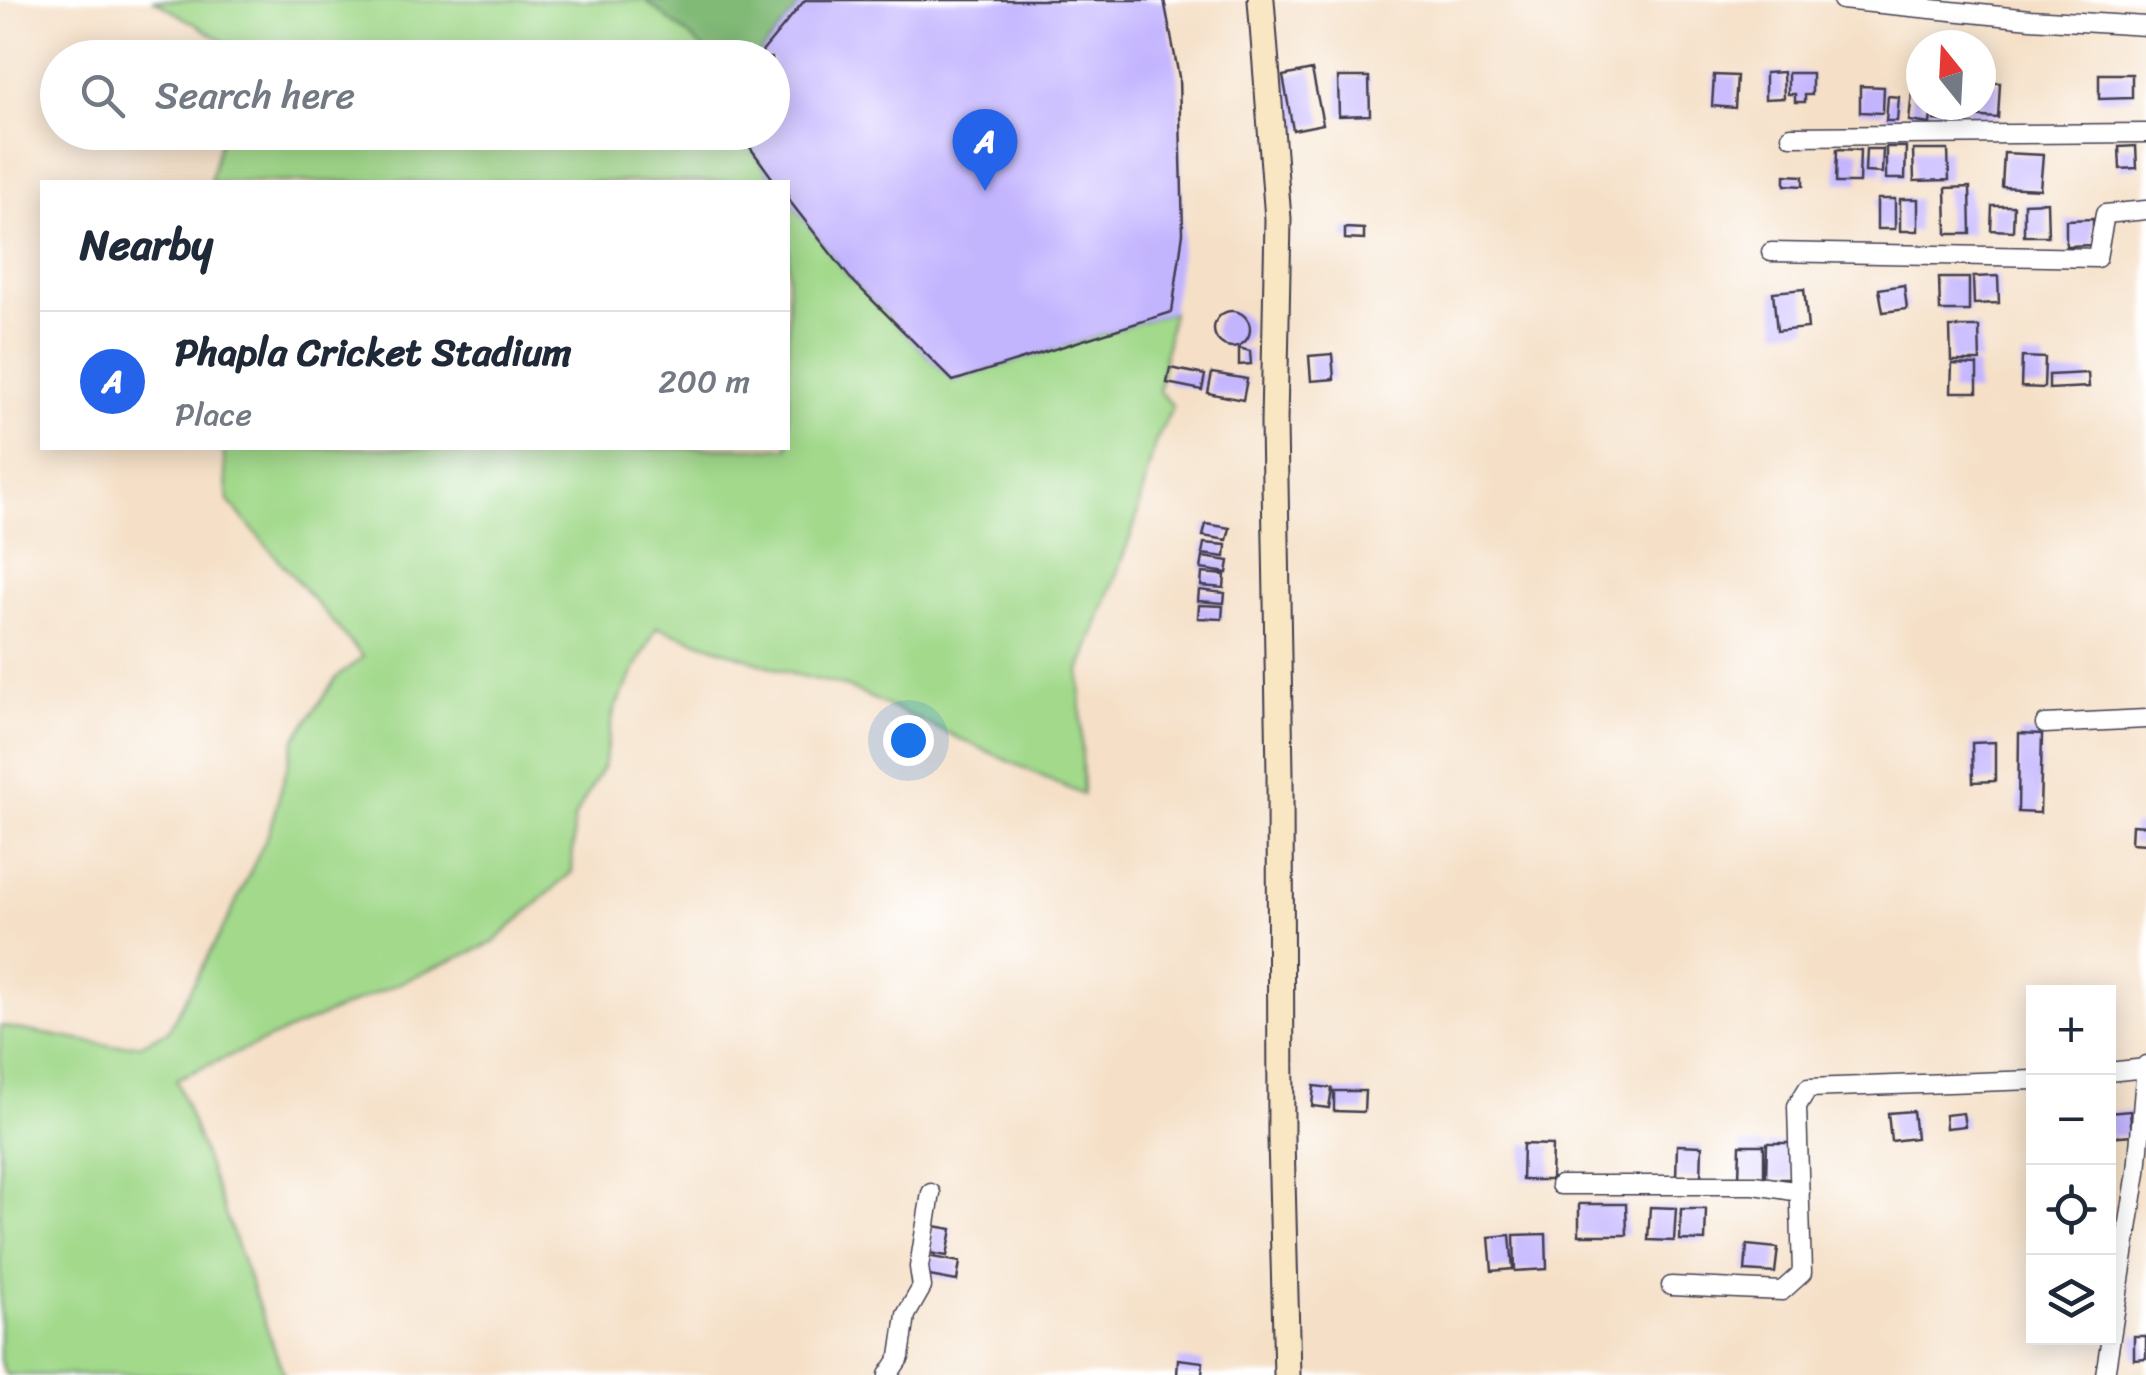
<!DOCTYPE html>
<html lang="en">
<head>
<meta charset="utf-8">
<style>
	:root { --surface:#fff; --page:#f6f6f7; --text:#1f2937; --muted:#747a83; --line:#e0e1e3; --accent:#2563eb }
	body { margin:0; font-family:Sriracha,sans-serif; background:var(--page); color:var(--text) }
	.controls { position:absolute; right:30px; bottom:30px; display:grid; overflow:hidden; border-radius:0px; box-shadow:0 5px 25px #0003 }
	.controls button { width:90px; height:90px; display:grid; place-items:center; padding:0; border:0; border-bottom:2px solid var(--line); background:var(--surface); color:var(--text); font:50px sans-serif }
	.compass { position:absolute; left:1906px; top:30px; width:90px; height:90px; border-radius:50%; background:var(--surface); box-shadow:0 5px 25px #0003; rotate:342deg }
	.you { position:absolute; left:908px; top:740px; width:35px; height:35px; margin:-25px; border:8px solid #fff; border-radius:50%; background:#1a73e8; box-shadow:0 0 0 15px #1a73e833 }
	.badge { display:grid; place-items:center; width:65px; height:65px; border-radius:50%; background:var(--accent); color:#fff; font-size:32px; font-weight:700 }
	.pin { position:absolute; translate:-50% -82px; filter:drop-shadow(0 2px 5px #0008) }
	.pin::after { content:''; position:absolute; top:52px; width:35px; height:30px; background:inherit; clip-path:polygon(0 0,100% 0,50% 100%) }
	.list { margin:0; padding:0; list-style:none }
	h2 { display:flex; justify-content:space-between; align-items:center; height:130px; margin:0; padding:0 40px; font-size:42px }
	h2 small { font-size:32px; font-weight:400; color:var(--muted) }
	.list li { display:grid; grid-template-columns:65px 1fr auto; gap:30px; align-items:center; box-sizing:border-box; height:140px; padding:0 40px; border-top:2px solid var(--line) }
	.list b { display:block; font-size:38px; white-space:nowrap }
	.list p { margin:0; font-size:32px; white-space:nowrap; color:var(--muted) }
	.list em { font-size:32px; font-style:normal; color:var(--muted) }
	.icon { flex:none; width:55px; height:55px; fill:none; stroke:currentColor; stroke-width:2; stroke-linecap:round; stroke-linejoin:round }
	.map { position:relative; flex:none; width:2146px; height:1375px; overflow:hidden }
	.search { position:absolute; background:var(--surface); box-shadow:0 5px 25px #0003; left:40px; top:40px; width:750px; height:110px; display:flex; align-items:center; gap:25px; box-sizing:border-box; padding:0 35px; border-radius:55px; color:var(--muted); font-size:38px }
	.panel { position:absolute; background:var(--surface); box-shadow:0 5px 25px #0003; left:40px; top:180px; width:750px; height:270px; border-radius:0px }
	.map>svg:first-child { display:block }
	.green { fill:#a2d98b; stroke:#627e63; stroke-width:2.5 }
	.forest { fill:#81b977; stroke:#526e59; stroke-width:2.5 }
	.building { fill:#c3b4fe }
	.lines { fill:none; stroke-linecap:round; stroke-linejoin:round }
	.minor-casing { stroke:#423e50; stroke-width:21 }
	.secondary-casing { stroke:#423e50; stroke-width:29 }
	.minor { stroke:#fff; stroke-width:18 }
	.secondary { stroke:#f9e7c3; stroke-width:25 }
</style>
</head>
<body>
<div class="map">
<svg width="2146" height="1375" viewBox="0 0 2146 1375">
	<rect width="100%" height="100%" fill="#fff"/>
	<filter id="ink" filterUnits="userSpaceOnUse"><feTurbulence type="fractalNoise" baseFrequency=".01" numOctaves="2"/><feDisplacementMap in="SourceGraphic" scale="20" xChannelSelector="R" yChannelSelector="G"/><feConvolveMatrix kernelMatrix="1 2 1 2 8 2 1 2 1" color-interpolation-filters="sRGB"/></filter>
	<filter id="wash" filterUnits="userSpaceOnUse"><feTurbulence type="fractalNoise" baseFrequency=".0048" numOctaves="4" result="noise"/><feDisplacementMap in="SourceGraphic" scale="40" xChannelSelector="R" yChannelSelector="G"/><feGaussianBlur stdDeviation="2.25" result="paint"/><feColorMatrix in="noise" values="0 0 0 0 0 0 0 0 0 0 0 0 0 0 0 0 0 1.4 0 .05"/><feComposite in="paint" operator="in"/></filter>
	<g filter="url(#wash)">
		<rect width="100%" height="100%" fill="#f5e0c7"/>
		<!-- green -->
		<path class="green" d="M154,0H645L718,57H241L242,52Z
			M222,133H739L775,182H210Z
			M788,199L850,278L953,381L1172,312L1159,391L1173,406L1155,443L1134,527L1080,671L1083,795L845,686L792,674L657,627L614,710L603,767L574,818L572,872L493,943L176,1079L284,1375H6L0,1361V1026L113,1046L141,1044L168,1031L231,913L269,832L295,739L337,677L363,657L228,501L223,448H788Z"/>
		<!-- forest -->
		<path class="forest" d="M645,0H805L757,57L713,56Z"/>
		<g id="blocks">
			<!-- building -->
			<path class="building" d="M805,0H1164L1179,77L1183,233L1172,312L953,381L850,278L788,199V182H775L739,132H772V58H757Z
				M1312,70L1323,124L1293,130L1283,76Z
				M1783,72L1784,98L1765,99V73Z
				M1788,73H1812V95H1805V102H1795V94H1788Z
				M2099,74H2132V98L2099,99Z
				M1714,75L1737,76L1735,108L1712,106Z
				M1338,77H1369L1370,115L1339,116Z
				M1981,82L2000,83L1998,118L1966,116L1967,105H1981Z
				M1913,83L1921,84V105H1932L1930,124L1909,121Z
				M1860,86L1884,87L1883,113L1860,112Z
				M1888,96L1899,97L1897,121H1886Z
				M1935,105H1961L1959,122L1934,120Z
				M2136,146L2137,168L2120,169L2119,147Z
				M1886,147H1906L1905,179H1886Z
				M1837,149L1860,150L1859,183H1836Z
				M1866,149H1883L1882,173L1865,172Z
				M1913,150H1948L1949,180L1914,181Z
				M2004,153L2043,155L2040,189L2002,187Z
				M1785,175L1803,176V186L1785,185Z
				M1970,187L1971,234H1947L1946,188Z
				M1877,199H1895V229H1877Z
				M1900,199H1918V231H1900Z
				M2047,202L2048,236H2024V203Z
				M1992,206H2014L2013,231L1991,230Z
				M2093,219V245L2066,246V220Z
				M1345,228L1364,229V240L1345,239Z
				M1998,276L1999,303L1974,304L1973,277Z
				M1939,278H1969V311H1940Z
				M1904,285L1907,309L1883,312L1879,289Z
				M1804,289L1808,328L1777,331L1773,292Z
				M1214 329a18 18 0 1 1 36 0a18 18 0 1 1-36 0Z
				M1950,327H1979L1980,361H1951Z
				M1239,348L1250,351L1251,364L1239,365Z
				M1332,354L1334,379L1311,381L1309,356Z
				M2022,357L2045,358L2044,388L2021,387Z
				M1952,364L1977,365V392H1951Z
				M1170,368L1205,375L1202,390L1167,383Z
				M1212,373L1247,379L1243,400L1208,393Z
				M2088,373L2089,387L2049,389V375Z
				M1206,524L1230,528L1227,540L1203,536Z
				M1204,543L1226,545L1225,557L1202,554Z
				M1203,557L1229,561L1227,573L1201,569Z
				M1202,573L1225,575L1224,588L1201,586Z
				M1199,590L1225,593L1224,603L1198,601Z
				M1199,605L1223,606L1222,619L1198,618Z
				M2019,733L2042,734L2040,813L2018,812Z
				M1995,742V781L1973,782L1972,743Z
				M2132,825L2146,826V844L2131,843Z
				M1314,1086L1332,1088L1329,1108L1312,1106Z
				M1334,1091H1365L1364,1112L1334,1111Z
				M1913,1111L1916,1138L1891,1141L1888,1113Z
				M2130,1111L2132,1135L2108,1137V1113Z
				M1963,1113L1965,1126L1946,1128L1945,1115Z
				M1767,1143H1793L1792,1179H1766Z
				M1523,1144L1552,1145L1551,1180H1522Z
				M1677,1145L1702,1146L1701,1179L1676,1178Z
				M1740,1145H1764V1179H1739Z
				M1579,1204H1626L1627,1235H1579Z
				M1650,1207L1676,1208L1674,1241L1648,1240Z
				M1681,1209H1706L1705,1241L1680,1240Z
				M934,1226L952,1229L947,1256L930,1253Z
				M1546,1234L1547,1269L1515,1271L1514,1235Z
				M1510,1235L1513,1269L1492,1271L1489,1237Z
				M1747,1245L1778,1248L1775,1273L1745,1271Z
				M927,1256L960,1262L957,1281L924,1275Z
				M2134,1336H2146V1358L2134,1359Z
				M1178,1359L1203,1362L1202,1375H1177Z"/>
		</g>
	</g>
	<g filter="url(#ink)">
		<use href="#blocks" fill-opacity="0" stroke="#423e50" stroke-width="2.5"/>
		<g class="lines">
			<defs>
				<path id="minor" d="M1842,0L2030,19L2146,26
					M1791,136L2146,133
					M1771,252L2097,258L2105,214L2146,210
					M2045,724L2146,719
					M2108,1072L2146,1068
					M1560,1185H1755L1800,1192
					M1671,1286L1782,1291L1802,1273L1797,1106L1808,1088L2034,1080
					M888,1375L900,1357L906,1315L922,1287L919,1267L931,1193
					M2105,1375L2137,1172L2146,1065"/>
				<path id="secondary" d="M1261,0L1278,219L1274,423L1280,775L1281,1139L1287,1375"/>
			</defs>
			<!-- minor casing -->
			<use href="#minor" class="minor-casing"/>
			<!-- secondary casing -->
			<use href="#secondary" class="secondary-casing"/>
			<!-- minor -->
			<use href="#minor" class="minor"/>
			<!-- secondary -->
			<use href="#secondary" class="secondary"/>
		</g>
	</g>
</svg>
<div class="controls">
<button>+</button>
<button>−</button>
<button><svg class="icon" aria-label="locate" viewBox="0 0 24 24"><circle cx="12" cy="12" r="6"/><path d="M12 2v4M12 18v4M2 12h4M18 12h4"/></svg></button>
<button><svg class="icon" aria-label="layers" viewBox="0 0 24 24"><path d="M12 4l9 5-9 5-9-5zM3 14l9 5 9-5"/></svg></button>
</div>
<svg class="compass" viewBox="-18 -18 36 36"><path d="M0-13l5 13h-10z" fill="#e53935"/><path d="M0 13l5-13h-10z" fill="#747a83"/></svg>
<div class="you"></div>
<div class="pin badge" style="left:985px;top:191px">A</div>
<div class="search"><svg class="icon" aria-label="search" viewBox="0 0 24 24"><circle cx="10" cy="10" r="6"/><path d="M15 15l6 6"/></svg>Search here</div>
<section class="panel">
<h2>Nearby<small></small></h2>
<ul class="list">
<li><span class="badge">A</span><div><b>Phapla Cricket Stadium</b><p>Place</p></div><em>200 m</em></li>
</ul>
</section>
</div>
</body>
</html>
